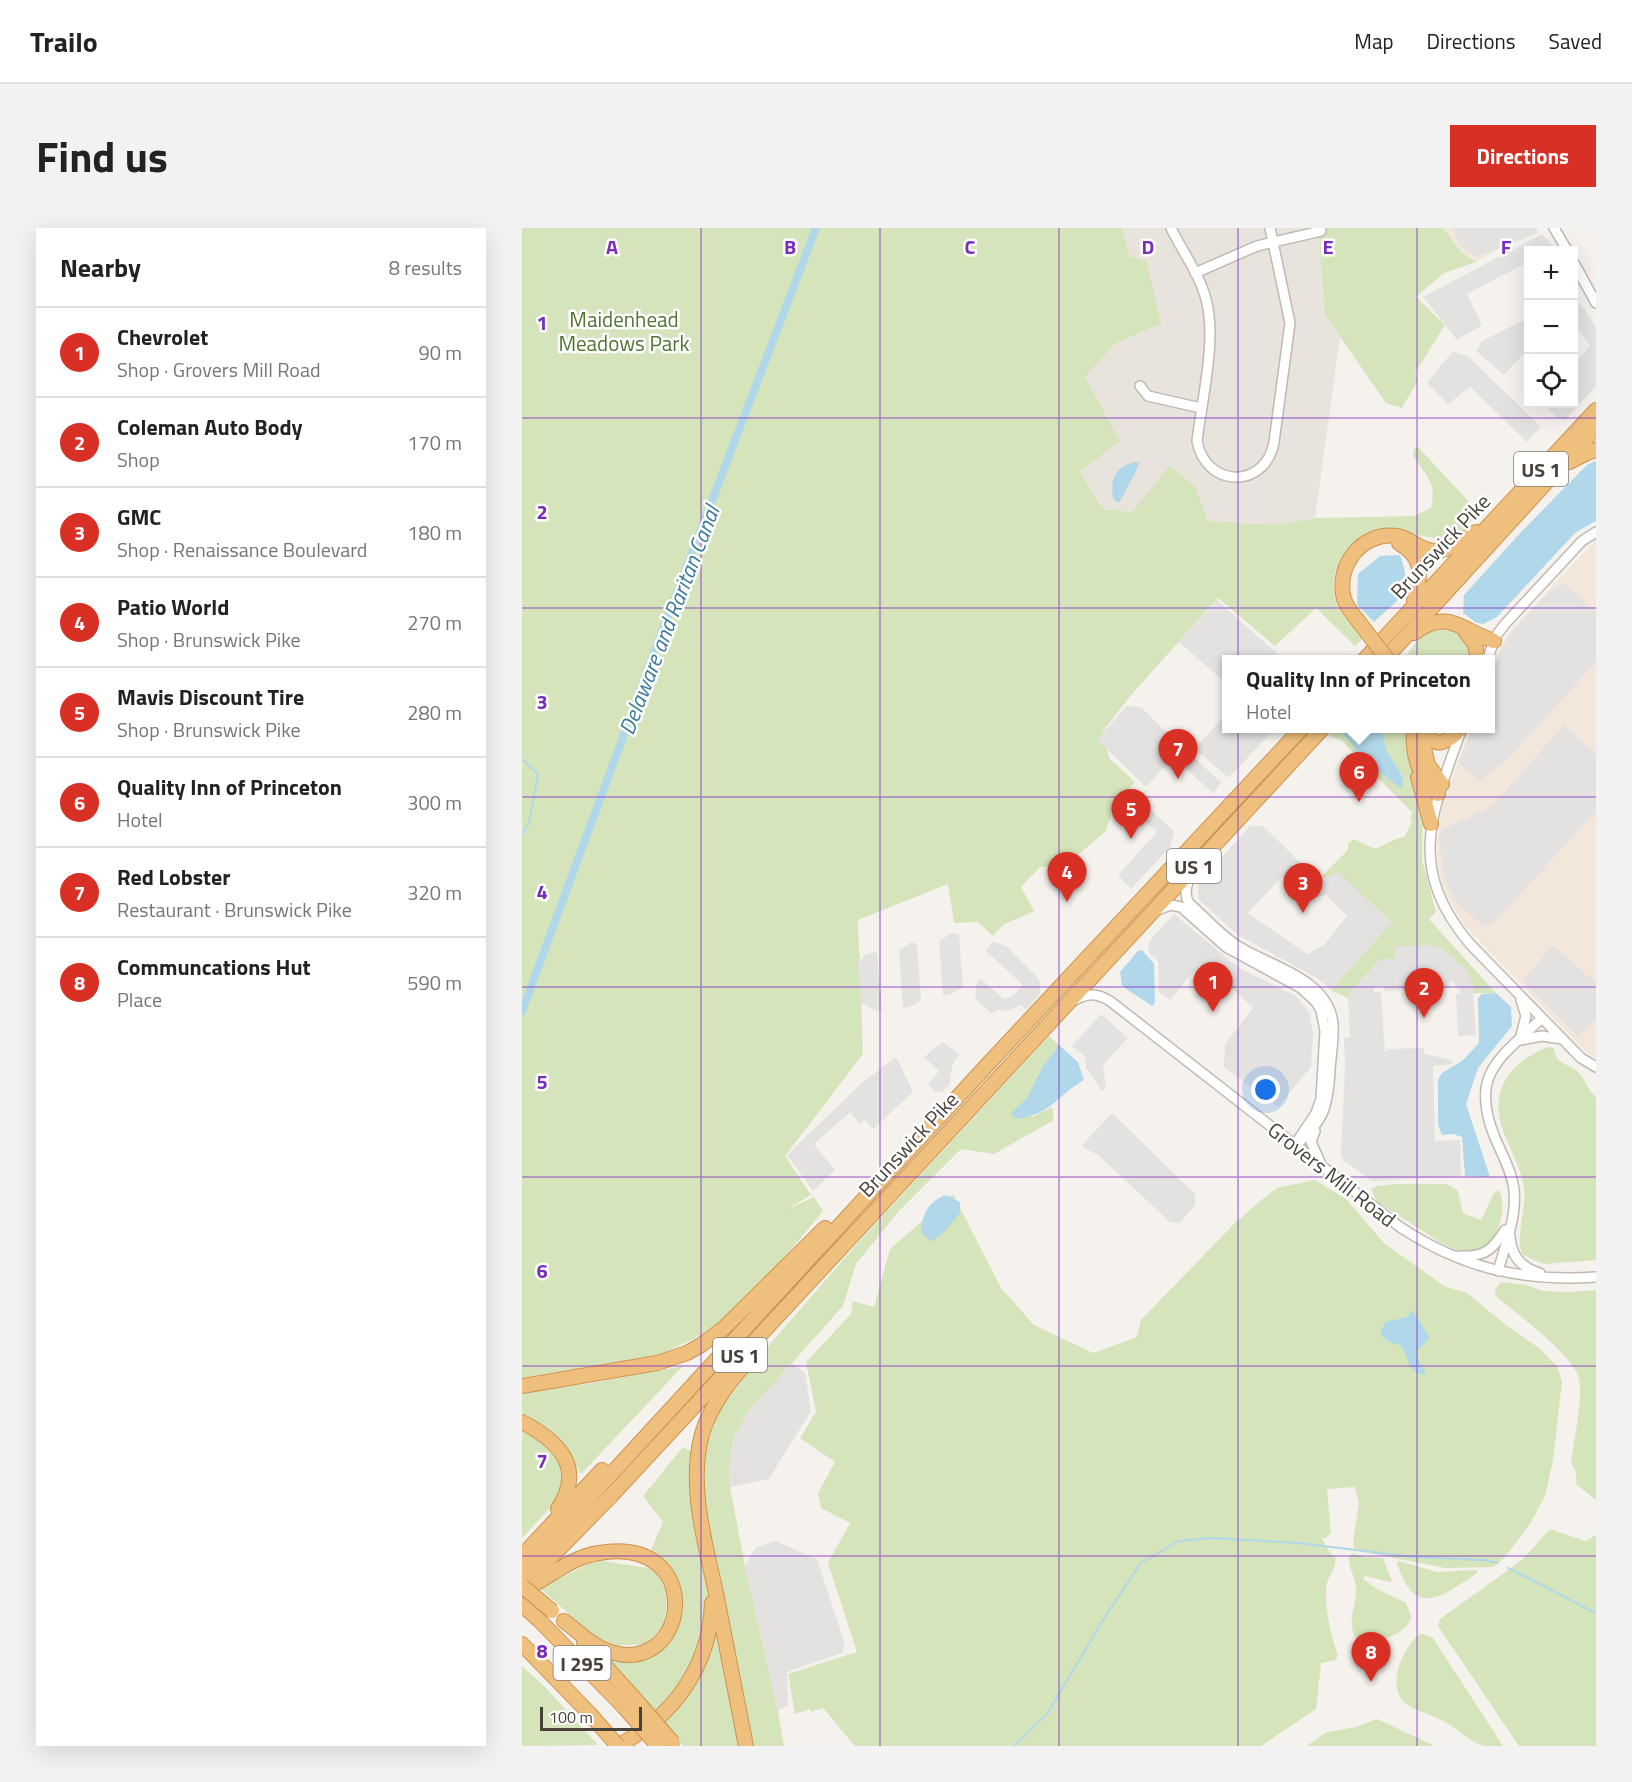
<!DOCTYPE html>
<html lang="en">
<head>
<meta charset="utf-8">
<style>
	:root { --surface:#fff; --page:#f2f2f2; --text:#222; --muted:#767676; --line:#e0e0e0; --accent:#d93025 }
	body { margin:0; font-family:"Titillium Web",sans-serif; background:var(--page); color:var(--text) }
	.controls { position:absolute; right:18px; top:18px; display:grid; overflow:hidden; border-radius:0px; box-shadow:0 6px 24px #0002 }
	.controls button { width:54px; height:54px; display:grid; place-items:center; padding:0; border:0; border-bottom:2px solid var(--line); background:var(--surface); color:var(--text); font:30px sans-serif }
	.scale { position:absolute; left:18px; bottom:15px; width:102px; box-sizing:border-box; padding-left:6px; border:3px solid #49423b; border-top:0; font-size:16px; line-height:21px; white-space:nowrap; color:#49423b; -webkit-text-stroke:4px #fff; paint-order:stroke }
	.you { position:absolute; left:744px; top:862px; width:21px; height:21px; margin:-15px; border:4px solid #fff; border-radius:50%; background:#1a73e8; box-shadow:0 0 0 9px #1a73e833 }
	.badge { display:grid; place-items:center; width:39px; height:39px; border-radius:50%; background:var(--accent); color:#fff; font-size:20px; font-weight:700 }
	.pin { position:absolute; translate:-50% -50px; filter:drop-shadow(0 2px 3px #0008) }
	.pin::after { content:''; position:absolute; top:32px; width:21px; height:18px; background:inherit; clip-path:polygon(0 0,100% 0,50% 100%) }
	.popup { position:absolute; left:700px; top:427px; width:273px; height:78px; box-sizing:border-box; display:grid; place-content:center; border-radius:0px; background:var(--surface); filter:drop-shadow(0 2px 4px #0005); font-size:20px; white-space:nowrap; color:var(--muted) }
	.popup b { font-size:22px; color:var(--text) }
	.popup::after { content:''; position:absolute; left:50%; top:100%; margin-left:-12px; border:12px solid transparent; border-top-color:var(--surface) }
	.list { margin:0; padding:0; list-style:none }
	h2 { display:flex; justify-content:space-between; align-items:center; height:78px; margin:0; padding:0 24px; font-size:26px }
	h2 small { font-size:20px; font-weight:400; color:var(--muted) }
	.list li { display:grid; grid-template-columns:39px 1fr auto; gap:18px; align-items:center; box-sizing:border-box; height:90px; padding:0 24px; border-top:2px solid var(--line) }
	.list b { display:block; font-size:22px; white-space:nowrap }
	.list p { margin:0; font-size:20px; white-space:nowrap; color:var(--muted) }
	.list em { font-size:20px; font-style:normal; color:var(--muted) }
	.icon { flex:none; width:33px; height:33px; fill:none; stroke:currentColor; stroke-width:2; stroke-linecap:round; stroke-linejoin:round }
	.map { position:relative; flex:none; width:1074px; height:1518px; overflow:hidden; border-radius:0px }
	header { display:flex; align-items:center; gap:36px; box-sizing:border-box; height:84px; padding:0 30px; background:var(--surface); border-bottom:2px solid var(--line) }
	header strong { font-size:28px }
	nav { display:flex; gap:33px; margin-inline-start:auto; font-size:21px }
	.intro { display:flex; align-items:center; justify-content:space-between; box-sizing:border-box; height:144px; padding:0 36px }
	h1 { margin:0; font-size:42px }
	.button { padding:15px 27px; border-radius:0px; background:var(--accent); color:#fff; font-size:21px; font-weight:700 }
	main { display:flex; gap:36px; padding:0 36px }
	aside { flex:1; background:var(--surface); border-radius:0px; box-shadow:0 6px 24px #0002 }
	.map>svg:first-child { display:block }
	.residential { fill:#e8e3dc }
	.commercial { fill:#f3e7db }
	.green { fill:#d5e4bb }
	.parking { fill:#e4e2e1; fill-rule:evenodd }
	.water { fill:#b1d8ea }
	.lines { fill:none; stroke-linecap:round; stroke-linejoin:round }
	.stream { stroke:#b1d8ea; stroke-width:2 }
	.canal { stroke:#b1d8ea; stroke-width:8 }
	.minor-casing { stroke:#c0b9b0; stroke-width:12 }
	.highway-casing { stroke:#cd934f; stroke-width:16 }
	.minor { stroke:#fff; stroke-width:9 }
	.highway { stroke:#efbf7e; stroke-width:14 }
	.highway-bridge-casing { stroke:#cd934f; stroke-width:16; stroke-linecap:butt }
	.highway-bridge { stroke:#efbf7e; stroke-width:14 }
	.grid { fill:none; stroke:#7b2cbf; stroke-width:1.5; stroke-opacity:0.55 }
	.labels { text-anchor:middle; dominant-baseline:central; stroke-width:5; stroke-linejoin:round; paint-order:stroke }
	.shield { fill:#fff; stroke:#807b76; stroke-width:1.5 }
	.shield-label { font-size:20px; font-weight:bold; fill:#49423b }
	.park-label { font-size:21px; fill:#527534; stroke:#fff }
	.street-label { font-size:21px; fill:#49423b; stroke:#fff }
	.water-label { font-size:22px; font-style:italic; fill:#3a7a9b; stroke:#fff }
	.grid-label { font-size:20px; text-anchor:middle; font-weight:bold; fill:#7b2cbf; stroke:#fff; stroke-width:5; stroke-linejoin:round; paint-order:stroke }
</style>
</head>
<body>
<header>
<strong>Trailo</strong>
<nav><a>Map</a><a>Directions</a><a>Saved</a></nav>
</header>
<div class="intro"><h1>Find us</h1><a class="button">Directions</a></div>
<main>
<aside>
<h2>Nearby<small>8 results</small></h2>
<ul class="list">
<li><span class="badge">1</span><div><b>Chevrolet</b><p>Shop · Grovers Mill Road</p></div><em>90 m</em></li>
<li><span class="badge">2</span><div><b>Coleman Auto Body</b><p>Shop</p></div><em>170 m</em></li>
<li><span class="badge">3</span><div><b>GMC</b><p>Shop · Renaissance Boulevard</p></div><em>180 m</em></li>
<li><span class="badge">4</span><div><b>Patio World</b><p>Shop · Brunswick Pike</p></div><em>270 m</em></li>
<li><span class="badge">5</span><div><b>Mavis Discount Tire</b><p>Shop · Brunswick Pike</p></div><em>280 m</em></li>
<li><span class="badge">6</span><div><b>Quality Inn of Princeton</b><p>Hotel</p></div><em>300 m</em></li>
<li><span class="badge">7</span><div><b>Red Lobster</b><p>Restaurant · Brunswick Pike</p></div><em>320 m</em></li>
<li><span class="badge">8</span><div><b>Communcations Hut</b><p>Place</p></div><em>590 m</em></li>
</ul>
</aside>
<div class="map">
<svg width="1074" height="1518" viewBox="0 0 1074 1518">
	<rect width="100%" height="100%" fill="#f5f2ed"/>
	<!-- residential -->
	<path class="residential" d="M600,0H796L803,87L818,109L793,290L753,297L686,293L673,258L610,284L581,281L558,244L598,213L563,149L594,115L639,96L608,29Z"/>
	<!-- commercial -->
	<path class="commercial" d="M921,0H1012L954,34L939,24Z
		M1074,312V831L1062,822L944,699L928,674L920,656L916,638L915,616L920,578L948,501L969,500V440L977,421L989,402Z"/>
	<!-- green -->
	<path class="green" d="M0,0H600L608,29L624,32L639,96L594,115L563,149L598,213L558,244L581,281L610,284L648,238L673,258L686,293L753,297L793,290L892,288L909,280C915,251 904,250 891,227L892,221L896,219L950,277L955,285C948,296 941,306 927,309C906,314 884,300 863,302C827,306 799,346 817,381C823,392 832,401 841,410L833,418L794,380L753,418L696,370L610,466L581,503L587,530L613,554L592,577L584,603L543,638L518,639L499,659L512,683L481,697L471,708L456,694L432,695L426,656L336,692L341,826L263,928L289,967L264,982L292,969L301,983L267,1024L207,1088L171,1111L139,1126L0,1150Z
		M796,0H921L939,24L954,34L922,45L894,69L923,97L893,145L896,152L880,180L864,175L803,87Z
		M922,396L948,412L952,431L881,432L904,401Z
		M811,501H817L848,537L881,549L865,523L859,501H883L891,548L901,583L900,632L914,684L907,691L974,765H951L950,754L873,731H860L856,734L828,764L826,770L809,762L870,694L796,652L826,622V615L832,611L853,621C863,617 871,611 882,609L890,594L888,589L891,585L819,512L807,508Z
		M527,808L537,817L521,838L504,871L510,889L530,879L532,892L472,926L439,921L376,984L334,1036L321,1078L226,1184L207,1238L208,1259L223,1338L256,1483L262,1518H161L131,1481L86,1431L144,1418L161,1384L158,1356L129,1322L141,1294L121,1268L161,1219L180,1229L198,1182L248,1116L342,1008Z
		M1026,819L1032,820C1034,838 1047,835 1056,844C1063,851 1066,862 1074,869V1032L1022,1036L1001,1027L998,1020C996,1000 1004,980 1002,960C999,939 987,920 980,900C967,860 991,832 1026,819Z
		M793,952L824,971L862,1015L922,1058L945,1065L985,1098L1017,1120L1035,1138L1040,1154L1031,1232L1023,1268L1008,1296L982,1330L971,1339L923,1340L832,1322L831,1312L837,1276L833,1259L805,1261L809,1305L804,1310H800L808,1325L813,1329C815,1340 808,1345 805,1355C801,1370 809,1412 816,1426L814,1432L799,1435L794,1481L739,1518H333L301,1480L289,1484L288,1481L273,1486L266,1446L335,1424L306,1335L328,1295L299,1280L296,1265L313,1234L278,1210L294,1184L284,1134L329,1086L331,1073L352,1079L368,1021L431,966L479,1060L512,1097L571,1125L615,1109L619,1092L711,997L738,973L755,960Z
		M871,956H925L936,963L941,985L959,992L972,965L977,962C986,980 976,1007 964,1021L949,1025L937,1023L918,1014L855,974L849,961L855,958Z
		M979,1054L1005,1057L1021,1063L1047,1064L1074,1062V1272L1054,1256V1244L1049,1234C1052,1212 1061,1172 1057,1151C1052,1127 993,1085 973,1067V1062Z
		M161,1138L59,1246C42,1218 30,1201 0,1185V1167L5,1163L65,1156Z
		M0,1200L18,1209L38,1230L40,1267L0,1310Z
		M1028,1301L1064,1313L1074,1307V1518H997L916,1398L918,1391L1000,1332Z
		M831,1325L842,1329L861,1330L870,1353L868,1354L843,1348L841,1351L855,1361L884,1375L889,1388C887,1406 855,1415 840,1415C834,1411 831,1406 830,1399C828,1386 835,1374 834,1360C834,1350 825,1338 827,1328Z
		M75,1332L131,1341L146,1365L142,1397L124,1416L92,1418L69,1406L18,1360Z
		M877,1333L915,1344L955,1342L956,1344C949,1350 940,1355 932,1360C901,1381 885,1368 875,1335Z
		M899,1405L911,1410L981,1518C976,1518 968,1518 963,1518C949,1515 932,1498 919,1492C908,1486 892,1483 882,1474C864,1457 882,1417 899,1405Z
		M0,1438L23,1459L76,1517L0,1518Z
		M855,1491L913,1518H784L805,1504L834,1499Z"/>
	<!-- parking -->
	<path class="parking" d="M931,0H1014L1016,5L955,29L939,19Z
		M1020,6L1034,22H1006V34L945,66L960,97L935,112L901,69Z
		M1052,71L1061,79L1074,99V158L1043,192L1035,190L1026,180L1024,176H1052V136L1068,118L1054,98L1052,99Z
		M1006,90V121L982,147L954,123L960,113Z
		M931,123L947,129L1019,199L1005,214L948,159L926,176L905,155Z
		M1042,355L1074,384V434L986,531L958,553L937,535L950,501L969,500V449L979,422L993,400L1027,364Z
		M695,372L761,431L705,432V456L657,414Z
		M605,478L619,479L660,519L699,554L694,562L691,565L651,529L624,559L575,511Z
		M705,485V500L752,501L707,550L673,521Z
		M1042,497L1074,526V584L975,691L962,699L936,676L927,661L921,646L917,609L921,602L970,578Z
		M620,574L652,603L648,619L609,661L596,647L635,604L609,581Z
		M728,598H741L796,652L816,644L870,694L809,762L795,750L716,707L676,671V656ZM760,649L789,673L793,669L804,667L825,688L802,717L785,726L726,685Z
		M652,686L717,740L774,768L787,784L791,806L789,839L756,879L702,839L703,816L731,780L703,754L678,736L648,772L637,764L636,733L627,725L626,718L629,711Z
		M430,705L437,706L441,759L427,767L421,768L417,713Z
		M389,714L395,716L399,772L388,779L381,780L377,723Z
		M471,714L484,718L515,749L518,754V766L504,782L499,777L484,783L476,782L469,785L453,771L455,755L459,751L482,771L490,768L501,757L463,722Z
		M907,717L921,721L944,742L950,754L954,807L936,808L934,766L939,765L938,762L930,754H927V760L863,763L862,758H852V764H859L863,824H865V821L902,820V826L930,832V836L911,838L913,913L938,912L939,948L850,953L821,932L819,926L823,838L822,810L828,809L826,770L828,764L856,734L860,731H873V719Z
		M1031,717L1074,755V791L1056,808L1000,753Z
		M355,724L360,783H355L339,775L336,735L345,726Z
		M579,786L606,810L581,837L584,859L580,863L564,840L563,829L550,818Z
		M421,814L438,827L433,831L429,843L428,856L420,864H414L406,857L417,843L402,829Z
		M374,829L391,864L351,901L343,892L338,896L328,884L292,916L313,942L291,963L265,927L342,853Z
		M590,885L673,966L674,976L658,995L648,994L576,927L559,918Z
		M270,1135L283,1145L289,1183L247,1251L208,1259L207,1238L211,1210L226,1184Z
		M253,1313L295,1331L323,1417L320,1425L265,1444L266,1477L256,1483L223,1338L233,1320Z"/>
	<!-- water -->
	<path class="water" d="M1074,233V293L1053,305L975,389L961,396L953,394L941,385L942,367L1000,303L1065,237Z
		M617,234L615,241L597,275L592,272C586,252 595,235 617,234Z
		M878,327C892,367 879,368 852,394L835,377L836,346L858,328Z
		M822,501H859L865,523L881,549L880,561L848,537L819,504Z
		M620,722L632,736L633,775L630,778L600,758L598,744L616,723Z
		M974,765L989,779L990,798L956,840L944,876L968,949L943,948L940,909L931,906L920,907L916,897V852L920,845L940,833L957,815L956,770L960,766Z
		M537,817L556,834L562,852C532,869 532,886 493,891L489,885L504,871L521,838Z
		M424,967L438,974V985L423,1003L409,1014L399,1004C401,986 405,974 424,967Z
		M890,1082L907,1108C905,1117 893,1120 895,1129C897,1136 903,1140 904,1147C884,1145 888,1130 879,1118L865,1113L858,1105L863,1094L885,1089Z"/>
	<g class="lines">
		<!-- stream -->
		<path class="stream" d="M0,531L16,546L7,595L0,606
			M986,1340L1074,1385
			M492,1518L525,1486L581,1392L618,1336L656,1313L690,1310L776,1315L892,1329L962,1332L976,1335"/>
		<!-- canal -->
		<path class="canal" d="M0,783L136,414L294,0"/>
		<defs>
			<path id="minor" d="M649,0C660,23 677,45 684,71C695,111 680,171 675,213C684,261 744,261 752,214L768,95L748,0
				M1032,0L1045,22
				M1052,35L1074,75
				M673,45L735,18L799,3
				M618,158L626,168L679,180
				M965,432L974,408L983,396L1060,313L1074,304
				M939,503C909,586 884,640 948,716L1059,830L1074,839
				M669,646C665,655 661,666 667,675C684,690 700,709 719,720C751,739 807,752 811,796C812,811 809,827 808,842C806,879 802,893 773,918
				M636,682L648,677L659,679L704,719L779,760L794,774L799,782L803,803L799,871L794,885L776,912
				M553,772C566,765 575,765 588,773L878,999C940,1040 1000,1054 1074,1049
				M999,807L1004,788L999,772
				M999,812L1020,808L1040,811
				M793,903L789,914L798,934
				M988,1008C989,1028 999,1040 1018,1045
				M937,1028C962,1029 970,1023 983,1002
				M976,1043C983,1018 995,988 992,962C990,944 980,926 973,910C947,846 977,831 1020,790"/>
			<path id="highway" d="M1047,234L1065,225L1074,222
				M877,315C904,331 898,347 892,373
				M837,394C831,387 825,380 822,371C813,338 840,303 875,308C889,310 898,323 913,323C928,323 941,311 954,304
				M943,403L953,416L956,432
				M892,405C926,380 938,402 972,413
				M842,432L1074,182
				M862,432L1074,200
				M892,500C890,527 896,548 916,566
				M897,500L906,537L920,556
				M901,500C912,523 926,515 939,500
				M896,549L909,596
				M0,1158L135,1135L165,1125L179,1117L202,1100L303,1000
				M0,1194C38,1214 63,1240 36,1281
				M0,1328L80,1242
				M0,1343L467,835L780,500
				M0,1359L88,1269L801,500
				M7,1359C30,1347 50,1329 77,1325C183,1307 169,1444 92,1425C73,1421 57,1404 42,1393
				M0,1377L17,1392L102,1479
				M62,1415L113,1471
				M0,1416L68,1486
				M95,1518C151,1490 188,1438 190,1375
				M224,1518C214,1467 204,1416 194,1365C183,1314 166,1258 180,1206C190,1173 212,1148 235,1123"/>
		</defs>
		<!-- minor casing -->
		<use href="#minor" class="minor-casing"/>
		<!-- highway casing -->
		<use href="#highway" class="highway-casing"/>
		<!-- minor -->
		<use href="#minor" class="minor"/>
		<!-- highway -->
		<use href="#highway" class="highway"/>
		<defs>
			<path id="highway-bridge" d="M837,394L866,432
				M0,1358L30,1383
				M113,1471L151,1515
				M102,1479L136,1518
				M68,1486L96,1518"/>
		</defs>
		<!-- highway-bridge casing -->
		<use href="#highway-bridge" class="highway-bridge-casing"/>
		<!-- highway-bridge -->
		<use href="#highway-bridge" class="highway-bridge"/>
	</g>
	<!-- grid -->
	<path class="grid" d="M179,0V1518M358,0V1518M537,0V1518M716,0V1518M895,0V1518M0,190H1074M0,380H1074M0,569H1074M0,759H1074M0,949H1074M0,1138H1074M0,1328H1074"/>
	<g class="labels">
		<!-- shield labels -->
		<g class="shield">
			<rect x="992" y="224" width="54" height="34" rx="4.5"/>
			<rect x="645" y="621" width="54" height="34" rx="4.5"/>
			<rect x="191" y="1110" width="54" height="34" rx="4.5"/>
			<rect x="31.5" y="1418" width="57" height="34" rx="4.5"/>
		</g>
		<g class="shield-label">
			<text x="1019" y="241">US 1</text>
			<text x="672" y="638">US 1</text>
			<text x="218" y="1127">US 1</text>
			<text x="60" y="1435">I 295</text>
		</g>
		<!-- park labels -->
		<g class="park-label">
			<text x="102" y="91">Maidenhead<tspan x="102" dy="24">Meadows Park</tspan></text>
		</g>
		<!-- street labels -->
		<g class="street-label">
			<text transform="translate(918 318) rotate(-47)">Brunswick Pike</text>
			<text transform="translate(386 916) rotate(-47)">Brunswick Pike</text>
			<text transform="translate(810 946) rotate(38)">Grovers Mill Road</text>
		</g>
		<!-- water labels -->
		<g class="water-label">
			<text transform="translate(147 392) rotate(-69)">Delaware and Raritan Canal</text>
		</g>
	</g>
	<g class="grid-label">
		<text x="90" y="26">A</text>
		<text x="268" y="26">B</text>
		<text x="448" y="26">C</text>
		<text x="626" y="26">D</text>
		<text x="806" y="26">E</text>
		<text x="984" y="26">F</text>
		<text x="20" y="102">1</text>
		<text x="20" y="291">2</text>
		<text x="20" y="481">3</text>
		<text x="20" y="671">4</text>
		<text x="20" y="861">5</text>
		<text x="20" y="1050">6</text>
		<text x="20" y="1240">7</text>
		<text x="20" y="1430">8</text>
	</g>
</svg>
<div class="controls">
<button>+</button>
<button>−</button>
<button><svg class="icon" aria-label="locate" viewBox="0 0 24 24"><circle cx="12" cy="12" r="6"/><path d="M12 2v4M12 18v4M2 12h4M18 12h4"/></svg></button>
</div>
<div class="scale">100 m</div>
<div class="you"></div>
<div class="pin badge" style="left:691px;top:784px">1</div>
<div class="pin badge" style="left:902px;top:790px">2</div>
<div class="pin badge" style="left:781px;top:685px">3</div>
<div class="pin badge" style="left:545px;top:674px">4</div>
<div class="pin badge" style="left:609px;top:611px">5</div>
<div class="pin badge" style="left:837px;top:574px">6</div>
<div class="popup"><b>Quality Inn of Princeton</b>Hotel</div>
<div class="pin badge" style="left:656px;top:551px">7</div>
<div class="pin badge" style="left:849px;top:1454px">8</div>
</div>
</main>
</body>
</html>
